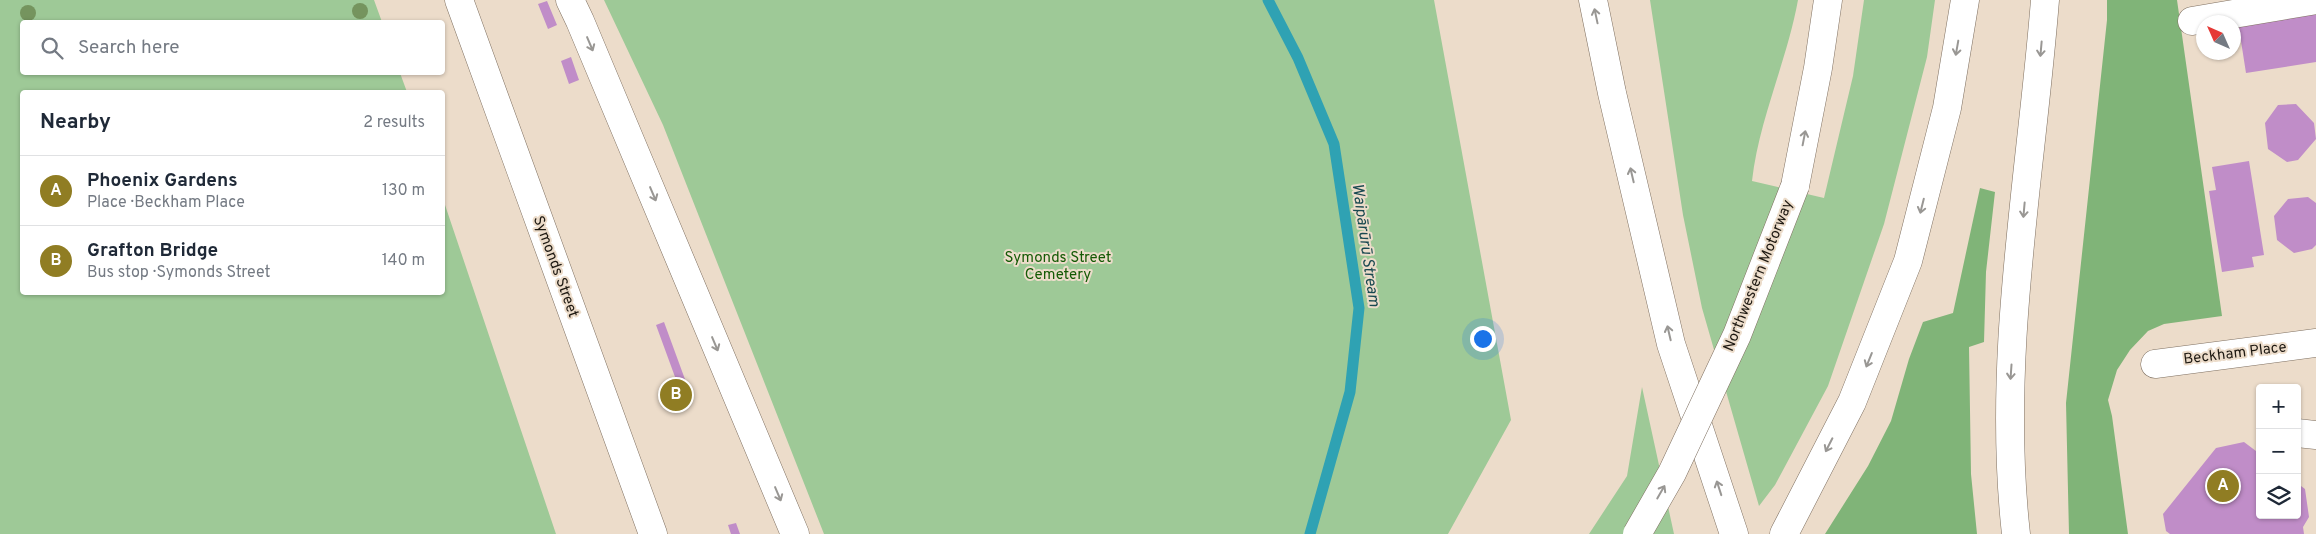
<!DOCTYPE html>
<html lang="en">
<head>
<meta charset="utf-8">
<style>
	:root { --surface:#fff; --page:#f2f2f3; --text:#1f2937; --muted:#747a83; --line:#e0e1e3; --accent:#907d23 }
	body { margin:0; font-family:Overpass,sans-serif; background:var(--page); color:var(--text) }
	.controls { position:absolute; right:15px; bottom:15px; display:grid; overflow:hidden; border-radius:5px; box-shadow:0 1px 4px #0004 }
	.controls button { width:45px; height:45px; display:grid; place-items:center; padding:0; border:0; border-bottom:1px solid var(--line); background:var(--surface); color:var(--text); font:25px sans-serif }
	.compass { position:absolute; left:2196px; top:15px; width:45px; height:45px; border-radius:50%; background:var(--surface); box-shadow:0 1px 4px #0004; rotate:315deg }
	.you { position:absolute; left:1482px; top:338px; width:18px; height:18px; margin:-12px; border:4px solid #fff; border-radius:50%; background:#1a73e8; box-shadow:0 0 0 8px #1a73e833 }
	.badge { display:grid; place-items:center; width:32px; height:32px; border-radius:50%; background:var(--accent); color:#fff; font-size:16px; font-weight:700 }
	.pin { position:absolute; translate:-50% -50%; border:2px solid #fff; box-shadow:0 1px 5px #0006 }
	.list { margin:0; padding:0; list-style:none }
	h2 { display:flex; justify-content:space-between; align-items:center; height:65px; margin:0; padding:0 20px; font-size:21px }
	h2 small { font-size:16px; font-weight:400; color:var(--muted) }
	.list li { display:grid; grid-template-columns:32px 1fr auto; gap:15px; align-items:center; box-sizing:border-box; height:70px; padding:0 20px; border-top:1px solid var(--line) }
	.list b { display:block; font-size:19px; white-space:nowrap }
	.list p { margin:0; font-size:16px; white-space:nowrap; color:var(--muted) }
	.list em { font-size:16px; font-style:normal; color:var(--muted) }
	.icon { flex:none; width:28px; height:28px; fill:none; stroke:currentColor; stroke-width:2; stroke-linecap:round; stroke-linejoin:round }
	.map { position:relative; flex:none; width:2316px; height:534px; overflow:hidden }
	.search { position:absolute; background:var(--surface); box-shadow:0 1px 4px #0004; left:20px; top:20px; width:425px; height:55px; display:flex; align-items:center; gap:12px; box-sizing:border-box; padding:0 18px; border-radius:5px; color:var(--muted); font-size:19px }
	.panel { position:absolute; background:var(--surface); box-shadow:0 1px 4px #0004; left:20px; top:90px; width:425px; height:205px; border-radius:5px }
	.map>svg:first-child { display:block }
	.green { fill:#9ec997 }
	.forest { fill:#80b478 }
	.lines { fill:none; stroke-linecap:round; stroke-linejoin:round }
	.stream { stroke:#2fa2b3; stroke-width:11 }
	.building { fill:#c08dc8 }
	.minor-casing { stroke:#7f7061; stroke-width:29 }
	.major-casing { stroke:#7f7061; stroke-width:29 }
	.highway-casing { stroke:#7f7061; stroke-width:29 }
	.minor { stroke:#fff; stroke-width:28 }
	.major { stroke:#fff; stroke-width:28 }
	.highway { stroke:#fff; stroke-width:28 }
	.highway-bridge-casing { stroke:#7f7061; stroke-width:29; stroke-linecap:butt }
	.highway-bridge { stroke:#fff; stroke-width:28 }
	.tree { fill:#75945e }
	.oneway { stroke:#999794 }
	.labels { text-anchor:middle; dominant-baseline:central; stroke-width:4; stroke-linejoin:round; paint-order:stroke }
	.park-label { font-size:15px; fill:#145a05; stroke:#ecdcca }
	.street-label { font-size:15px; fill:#1d1811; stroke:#ecdcca }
	.water-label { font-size:16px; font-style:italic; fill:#184850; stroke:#ecdcca }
</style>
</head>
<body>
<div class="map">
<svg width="2316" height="534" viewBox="0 0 2316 534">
	<rect width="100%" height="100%" fill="#ecdcca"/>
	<!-- green -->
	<path class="green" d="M0,0H374L382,22H22V72L400,73L407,92H22V292H442L443,199L556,534H0Z
		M604,0H1434L1511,420L1448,534H824L663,125Z
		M1650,0H1798C1787,61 1759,119 1752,181L1824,198L1853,76L1864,0H1935L1927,57L1884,224L1828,386L1775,485L1759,506L1702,308L1683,215Z
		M1642,387L1674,534H1589L1627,476Z"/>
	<!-- forest -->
	<path class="forest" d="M2107,0H2177L2222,316L2164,324L2148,331L2130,350L2117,370L2108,400L2112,416L2128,534H2069L2066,403L2107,20Z
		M1980,188L1995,192L1986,272L1984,342L1969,347L1971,474L1977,534H1825L1868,466L1891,421L1909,359L1923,322L1953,313Z"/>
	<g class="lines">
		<!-- stream -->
		<path class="stream" d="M1268,0L1298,58L1334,144L1359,308L1350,392L1310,534"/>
	</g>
	<!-- building -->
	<path class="building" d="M547,1L557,25L548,29L538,4Z
		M2316,10V62L2246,73L2238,22Z
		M571,57L579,80L569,84L561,61Z
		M2296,104L2314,123L2316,139L2298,160L2287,162L2268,149L2265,123L2278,105Z
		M2249,161L2264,255L2252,257L2254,267L2222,272L2209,191L2216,190L2212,167Z
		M2308,197L2316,203V245L2312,249L2294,253L2277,240L2274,216L2288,199Z
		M664,322L690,393L682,396L656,325Z
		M2244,442L2260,454V515H2297V483L2305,489L2309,517L2303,527L2304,534H2170L2166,531L2163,514L2216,448Z
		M736,523L740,534H731L728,525Z"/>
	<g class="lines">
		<defs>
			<path id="minor" d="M2192,21L2316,0
				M2155,364L2316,343
				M2297,433L2316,435"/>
			<path id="major" d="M459,0L653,534"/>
			<path id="highway" d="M570,0L580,21L795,534
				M1593,0L1612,93L1671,344L1734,534
				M1795,186L1818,68L1828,0
				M1784,534L1852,402L1908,261L1947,108L1965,0
				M2016,534C1996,356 2031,177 2045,0"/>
		</defs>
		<!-- minor casing -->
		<use href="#minor" class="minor-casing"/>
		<!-- major casing -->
		<use href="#major" class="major-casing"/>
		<!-- highway casing -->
		<use href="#highway" class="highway-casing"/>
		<!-- minor -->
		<use href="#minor" class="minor"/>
		<!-- major -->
		<use href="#major" class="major"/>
		<!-- highway -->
		<use href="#highway" class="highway"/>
		<defs>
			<path id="highway-bridge" d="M1637,534L1672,473L1737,335L1795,186"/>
		</defs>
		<!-- highway-bridge casing -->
		<use href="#highway-bridge" class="highway-bridge-casing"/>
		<!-- highway-bridge -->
		<use href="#highway-bridge" class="highway-bridge"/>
	</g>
	<!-- trees -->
	<g class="tree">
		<circle cx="360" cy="11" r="8"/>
		<circle cx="28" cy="13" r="8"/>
	</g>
	<!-- one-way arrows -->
	<defs><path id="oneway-shaft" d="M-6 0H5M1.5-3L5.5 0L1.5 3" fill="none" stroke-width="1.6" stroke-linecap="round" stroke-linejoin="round" transform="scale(1.25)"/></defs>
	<g class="oneway">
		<use href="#oneway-shaft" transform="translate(1596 16) rotate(-102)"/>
		<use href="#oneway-shaft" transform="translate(590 44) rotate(67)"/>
		<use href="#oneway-shaft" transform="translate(1957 48) rotate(100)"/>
		<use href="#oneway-shaft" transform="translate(2041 49) rotate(95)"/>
		<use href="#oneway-shaft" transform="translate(1804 138) rotate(-79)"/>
		<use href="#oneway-shaft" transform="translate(1632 175) rotate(-103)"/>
		<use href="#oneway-shaft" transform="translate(653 194) rotate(67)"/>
		<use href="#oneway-shaft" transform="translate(1922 206) rotate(104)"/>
		<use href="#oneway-shaft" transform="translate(2024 210) rotate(95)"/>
		<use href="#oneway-shaft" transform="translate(1669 333) rotate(-103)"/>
		<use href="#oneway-shaft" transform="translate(715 344) rotate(67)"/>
		<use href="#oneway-shaft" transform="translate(1869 360) rotate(112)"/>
		<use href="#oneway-shaft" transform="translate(2011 372) rotate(94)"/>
		<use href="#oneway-shaft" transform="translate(1829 445) rotate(117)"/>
		<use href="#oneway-shaft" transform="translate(1719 488) rotate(-108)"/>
		<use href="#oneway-shaft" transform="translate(1661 492) rotate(-60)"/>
		<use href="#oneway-shaft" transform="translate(778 494) rotate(67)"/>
	</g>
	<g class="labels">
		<!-- park labels -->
		<g class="park-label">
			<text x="1058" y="258">Symonds Street<tspan x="1058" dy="17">Cemetery</tspan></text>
		</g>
		<!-- street labels -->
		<g class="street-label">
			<text transform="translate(555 267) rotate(70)">Symonds Street</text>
			<text transform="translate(1759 276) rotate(-68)">Northwestern Motorway</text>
			<text transform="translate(2235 354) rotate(-7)">Beckham Place</text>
		</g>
		<!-- water labels -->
		<g class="water-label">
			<text transform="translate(1365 245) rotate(82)">Waipārūrū Stream</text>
		</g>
	</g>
</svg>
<div class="controls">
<button>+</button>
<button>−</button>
<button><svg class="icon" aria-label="layers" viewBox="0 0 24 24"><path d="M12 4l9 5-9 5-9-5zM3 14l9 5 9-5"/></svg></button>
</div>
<svg class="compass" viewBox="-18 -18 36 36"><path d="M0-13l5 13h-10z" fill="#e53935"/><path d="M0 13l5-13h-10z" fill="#747a83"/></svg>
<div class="you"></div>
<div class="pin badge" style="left:2223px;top:486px">A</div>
<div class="pin badge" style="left:676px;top:395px">B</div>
<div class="search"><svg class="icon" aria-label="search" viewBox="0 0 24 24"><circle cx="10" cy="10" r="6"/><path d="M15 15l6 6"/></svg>Search here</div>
<section class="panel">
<h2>Nearby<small>2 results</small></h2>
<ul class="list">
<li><span class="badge">A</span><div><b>Phoenix Gardens</b><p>Place · Beckham Place</p></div><em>130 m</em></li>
<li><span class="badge">B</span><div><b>Grafton Bridge</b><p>Bus stop · Symonds Street</p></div><em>140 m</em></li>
</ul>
</section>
</div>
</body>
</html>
